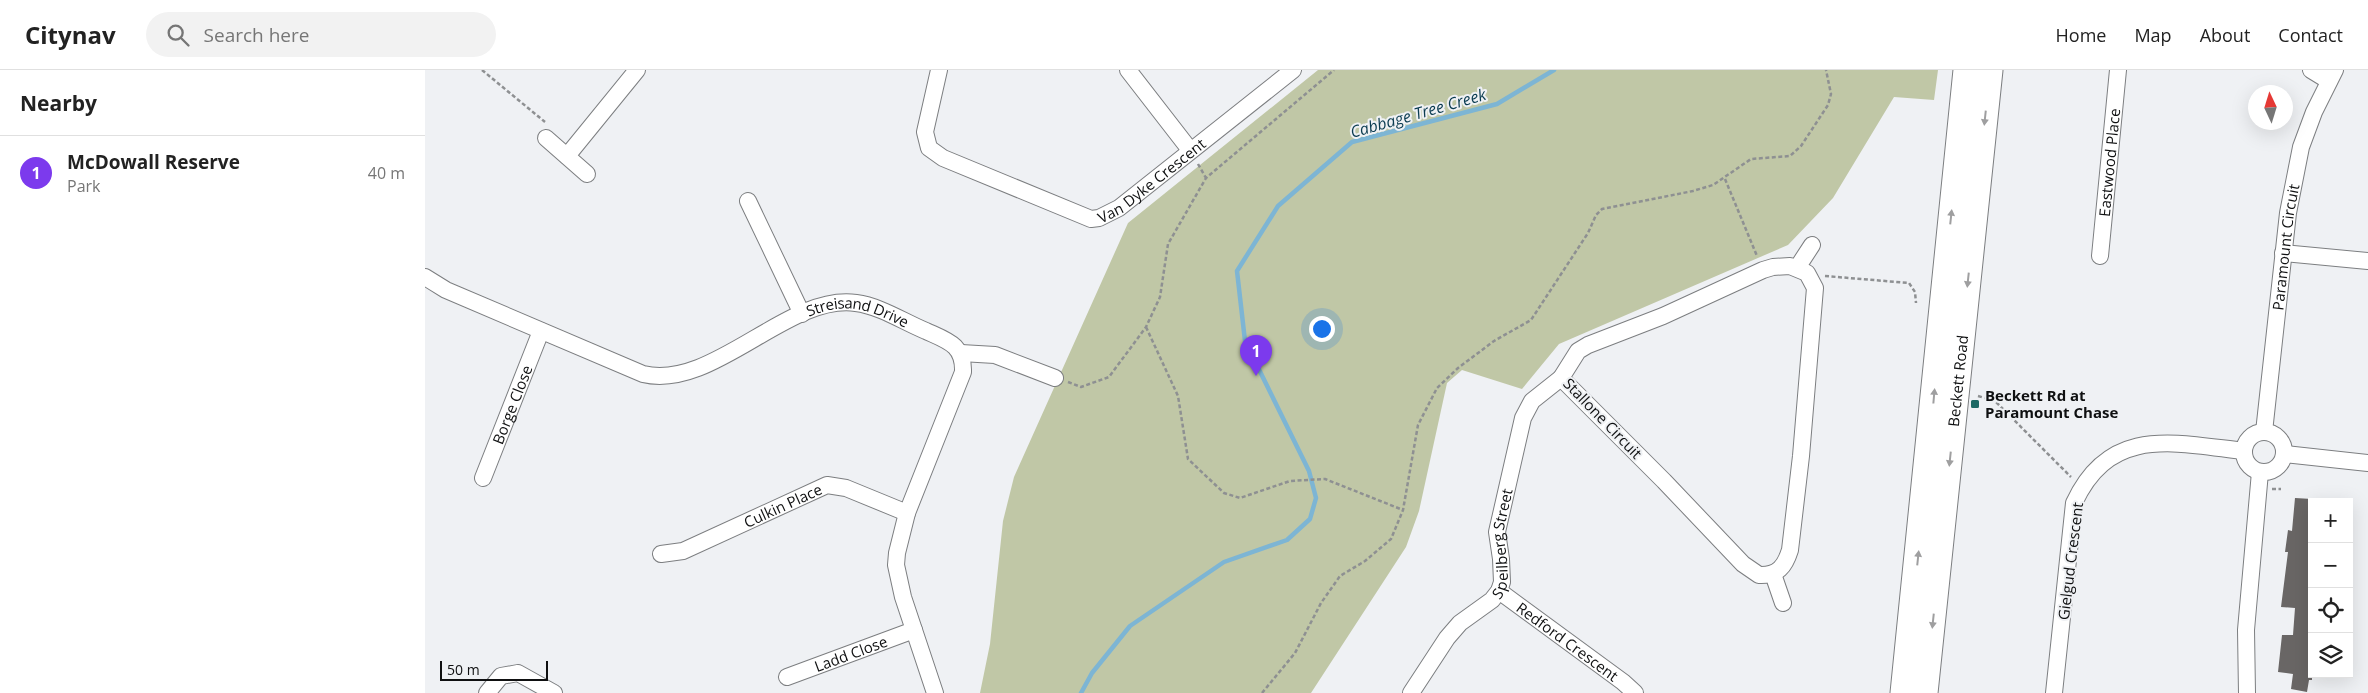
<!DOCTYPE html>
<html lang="en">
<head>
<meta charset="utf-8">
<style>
	:root { --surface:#fff; --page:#f2f2f2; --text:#222; --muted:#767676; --line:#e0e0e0; --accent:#7c3aed }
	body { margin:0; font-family:"Open Sans",sans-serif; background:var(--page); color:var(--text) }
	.controls { position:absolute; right:15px; bottom:15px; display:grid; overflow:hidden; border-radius:0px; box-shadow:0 5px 20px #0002 }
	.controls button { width:45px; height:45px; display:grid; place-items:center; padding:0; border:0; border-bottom:1px solid var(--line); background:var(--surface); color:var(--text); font:25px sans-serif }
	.compass { position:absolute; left:1823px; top:15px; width:45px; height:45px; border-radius:50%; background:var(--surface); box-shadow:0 5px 20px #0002; rotate:356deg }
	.scale { position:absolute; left:15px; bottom:12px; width:108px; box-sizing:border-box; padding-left:5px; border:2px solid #0f1011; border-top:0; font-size:14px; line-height:18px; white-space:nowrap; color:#0f1011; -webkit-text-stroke:4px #eff1f4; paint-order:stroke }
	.you { position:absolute; left:896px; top:258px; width:18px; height:18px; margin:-12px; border:4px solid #fff; border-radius:50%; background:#1a73e8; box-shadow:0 0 0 8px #1a73e833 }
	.badge { display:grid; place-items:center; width:32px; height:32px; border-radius:50%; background:var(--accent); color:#fff; font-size:16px; font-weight:700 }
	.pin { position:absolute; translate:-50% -41px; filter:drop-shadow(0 1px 2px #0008) }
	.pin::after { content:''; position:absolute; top:26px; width:18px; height:15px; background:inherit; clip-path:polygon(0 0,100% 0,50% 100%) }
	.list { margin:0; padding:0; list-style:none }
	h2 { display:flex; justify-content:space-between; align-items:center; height:65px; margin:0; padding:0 20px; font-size:21px }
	h2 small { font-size:16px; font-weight:400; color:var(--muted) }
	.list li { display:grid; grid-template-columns:32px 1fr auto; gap:15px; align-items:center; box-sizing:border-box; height:75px; padding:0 20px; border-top:1px solid var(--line) }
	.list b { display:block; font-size:19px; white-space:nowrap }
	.list p { margin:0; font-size:16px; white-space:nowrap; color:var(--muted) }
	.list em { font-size:16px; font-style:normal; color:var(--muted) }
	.icon { flex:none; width:28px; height:28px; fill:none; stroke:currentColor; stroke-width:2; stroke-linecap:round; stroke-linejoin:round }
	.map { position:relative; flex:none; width:1943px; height:623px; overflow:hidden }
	header { display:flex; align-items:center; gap:30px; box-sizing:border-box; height:70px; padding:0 25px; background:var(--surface); border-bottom:1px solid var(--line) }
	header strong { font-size:24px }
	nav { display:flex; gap:28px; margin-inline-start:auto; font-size:18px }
	.search { width:350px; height:45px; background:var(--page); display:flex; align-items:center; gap:12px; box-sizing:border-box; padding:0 18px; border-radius:28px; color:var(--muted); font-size:19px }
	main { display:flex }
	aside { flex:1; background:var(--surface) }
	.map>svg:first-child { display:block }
	.green { fill:#c0c7a6 }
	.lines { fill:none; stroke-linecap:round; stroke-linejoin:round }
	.stream { stroke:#7db5d4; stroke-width:4.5 }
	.building { fill:#696665 }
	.street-casing { stroke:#7c7e80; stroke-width:18 }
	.primary-casing { stroke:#7c7e80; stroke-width:27 }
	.path { stroke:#8e9092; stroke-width:2.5; stroke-dasharray:4 2.5; stroke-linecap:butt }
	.street { stroke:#fff; stroke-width:16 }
	.primary { stroke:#fff; stroke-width:25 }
	.oneway { fill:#9f9fa0 }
	.poi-dot { fill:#1d6964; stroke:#eff1f4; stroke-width:2 }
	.labels { text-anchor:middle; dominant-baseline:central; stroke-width:4; stroke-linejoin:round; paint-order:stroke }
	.street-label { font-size:15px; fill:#0f1011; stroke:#eff1f4 }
	.poi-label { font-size:15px; font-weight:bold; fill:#0f1011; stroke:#eff1f4; text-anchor:start }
	.water-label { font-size:16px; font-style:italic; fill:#0a3b50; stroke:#eff1f4 }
</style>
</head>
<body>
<header>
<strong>Citynav</strong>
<div class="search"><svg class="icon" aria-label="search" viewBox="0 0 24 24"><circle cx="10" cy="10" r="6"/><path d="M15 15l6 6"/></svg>Search here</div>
<nav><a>Home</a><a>Map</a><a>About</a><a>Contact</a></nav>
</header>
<main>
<aside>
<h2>Nearby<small></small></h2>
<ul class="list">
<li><span class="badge">1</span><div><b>McDowall Reserve</b><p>Park</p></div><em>40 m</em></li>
</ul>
</aside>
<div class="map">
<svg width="1943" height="623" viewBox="0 0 1943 623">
	<rect width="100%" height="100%" fill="#eff1f4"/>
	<!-- green -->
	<path class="green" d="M893,0H1513L1509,30L1469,27L1408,128L1363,175L1134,274L1097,319L1037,300L1022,313L994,441L981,477L886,623H555L565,574L578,451L589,407L703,153Z"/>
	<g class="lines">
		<!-- stream -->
		<path class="stream" d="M656,623L667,603L705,556L799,492L862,470L885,449L891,428L884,401L820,271L812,201L853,136L927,72L1072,34L1129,0"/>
	</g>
	<!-- building -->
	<path class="building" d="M1870,428L1887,429V610H1884L1882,622L1866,619L1868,604L1853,602L1857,565H1868L1870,538L1856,537L1863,482H1860L1863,460L1867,461Z"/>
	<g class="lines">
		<defs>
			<g id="street">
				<path id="s1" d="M514,0L500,62L504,78L518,88L666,149L674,148L694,138L868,0"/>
				<path d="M703,0L765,80"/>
				<path d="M1886,0L1904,11"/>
				<path d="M121,68L162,104"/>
				<path d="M142,86L212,0"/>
				<path d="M323,131L377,244"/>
				<path d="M1858,183L1943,191"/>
				<path id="s2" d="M1675,186L1693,0"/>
				<path d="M1365,196L1382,203L1390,218L1376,386L1365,480C1360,496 1353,506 1334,505L1318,494L1239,411L1136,308L1153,281L1163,275L1238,246L1338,200L1348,197Z"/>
				<path d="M1372,198L1387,175"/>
				<path id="s3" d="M0,207L21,220L218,304C288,321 363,223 431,233C455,236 479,252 501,261C523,271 539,275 538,302L482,443L472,483L471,495L478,527L510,623"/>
				<path d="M536,283L570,285L630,308"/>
				<circle cx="1839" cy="382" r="20"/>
				<path id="s4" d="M1839,362L1863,143L1876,77L1889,42L1910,0"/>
				<path d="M1860,384L1943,393"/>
				<path id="s5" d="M58,408L116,261"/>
				<path id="s6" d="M236,484L258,481L402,415L421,418L482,443"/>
				<path d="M1348,504L1358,533"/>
				<path id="s7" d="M1074,521L1198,612L1210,623"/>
				<path id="s8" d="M362,607L489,560"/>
				<path d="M62,623L76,606L93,603L129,623"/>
				<path id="s9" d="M986,623L1022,568L1035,553L1067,530L1074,521L1077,512L1076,489L1072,462L1098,348L1107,331L1136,308"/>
				<path d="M1629,623L1649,433C1685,355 1749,373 1819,381"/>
				<path d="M1822,623L1821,560L1835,402"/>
			</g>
			<g id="primary">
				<path d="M1478,623L1541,0"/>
				<path id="s10" d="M1500,623L1565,0"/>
			</g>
		</defs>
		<!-- street casing -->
		<use href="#street" class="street-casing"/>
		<!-- primary casing -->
		<use href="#primary" class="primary-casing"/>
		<!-- path -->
		<path class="path" d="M57,0L120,52
			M773,94L781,108
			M1300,109L1332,186
			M1400,206L1484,213L1490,222L1491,233
			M721,257L753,326L763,389L799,423L815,428L865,411L900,409L978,440
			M643,312L656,317L684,307L721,257L735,227L743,174L781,108L909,0
			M1553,326L1570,331L1646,407
			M1847,419H1856
			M837,623L870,583L896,533L915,506L940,491L966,469L978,440L993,355L1012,318L1033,298L1069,271L1106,250L1163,163L1171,145L1177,139L1268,121L1288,115L1326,89L1365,86L1376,76L1403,35L1406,24L1401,0"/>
		<!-- street -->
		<use href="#street" class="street"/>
		<!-- primary -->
		<use href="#primary" class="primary"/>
	</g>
	<!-- one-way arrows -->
	<defs><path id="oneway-solid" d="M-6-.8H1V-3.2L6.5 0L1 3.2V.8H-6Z" transform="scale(1.25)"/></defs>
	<g class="oneway">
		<use href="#oneway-solid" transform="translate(1560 48) rotate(96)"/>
		<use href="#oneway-solid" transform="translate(1526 147) rotate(-84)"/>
		<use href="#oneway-solid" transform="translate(1543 210) rotate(96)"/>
		<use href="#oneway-solid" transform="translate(1509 326) rotate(-85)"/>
		<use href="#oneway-solid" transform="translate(1525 389) rotate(96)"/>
		<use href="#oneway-solid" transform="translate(1493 488) rotate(-84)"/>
		<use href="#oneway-solid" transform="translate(1508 551) rotate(96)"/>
	</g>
	<!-- markers -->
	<rect class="poi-dot" x="1545" y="329" width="10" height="10" rx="2.5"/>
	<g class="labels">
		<!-- street labels -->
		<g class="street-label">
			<text stroke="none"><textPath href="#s2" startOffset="94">Eastwood Place</textPath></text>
			<text stroke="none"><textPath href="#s1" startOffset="330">Van Dyke Crescent</textPath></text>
			<text stroke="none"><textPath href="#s4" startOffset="186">Paramount Circuit</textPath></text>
			<text stroke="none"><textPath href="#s3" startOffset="471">Streisand Drive</textPath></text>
			<text stroke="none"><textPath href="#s10" startOffset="314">Beckett Road</textPath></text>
			<text stroke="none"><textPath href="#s5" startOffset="79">Borge Close</textPath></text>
			<text transform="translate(1178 348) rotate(46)">Stallone Circuit</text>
			<text stroke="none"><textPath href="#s6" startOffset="132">Culkin Place</textPath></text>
			<text stroke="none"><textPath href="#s9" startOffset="185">Speilberg Street</textPath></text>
			<text transform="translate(1645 491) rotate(-83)">Gielgud Crescent</text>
			<text stroke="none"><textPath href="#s7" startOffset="85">Redford Crescent</textPath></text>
			<text stroke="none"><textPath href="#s8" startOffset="68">Ladd Close</textPath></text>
		</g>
		<!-- poi labels -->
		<g class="poi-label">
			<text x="1560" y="325">Beckett Rd at<tspan x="1560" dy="17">Paramount Chase</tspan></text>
		</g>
		<!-- water labels -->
		<g class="water-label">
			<text transform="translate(993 43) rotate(-16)">Cabbage Tree Creek</text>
		</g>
	</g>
</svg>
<div class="controls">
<button>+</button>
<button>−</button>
<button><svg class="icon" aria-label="locate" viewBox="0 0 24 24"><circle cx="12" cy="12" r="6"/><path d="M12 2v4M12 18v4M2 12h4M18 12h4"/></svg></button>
<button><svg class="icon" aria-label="layers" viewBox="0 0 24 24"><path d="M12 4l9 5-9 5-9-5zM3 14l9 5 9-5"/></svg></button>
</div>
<svg class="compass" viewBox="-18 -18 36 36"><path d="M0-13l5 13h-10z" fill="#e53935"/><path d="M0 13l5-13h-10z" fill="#767676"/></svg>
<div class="scale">50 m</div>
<div class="you"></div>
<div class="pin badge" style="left:831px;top:306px">1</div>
</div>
</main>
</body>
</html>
